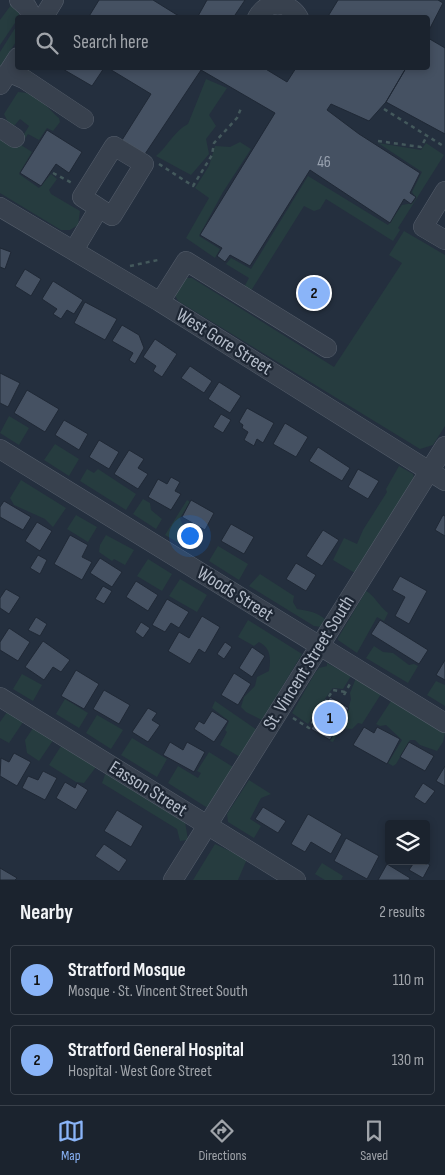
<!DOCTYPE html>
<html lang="en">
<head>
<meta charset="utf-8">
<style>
	:root { --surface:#1b232e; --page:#282f3a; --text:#f1f3f6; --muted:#a0a4aa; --line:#39404a; --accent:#8ab4f8 }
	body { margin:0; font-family:"Sofia Sans Condensed",sans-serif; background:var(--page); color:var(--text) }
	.controls { position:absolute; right:15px; bottom:15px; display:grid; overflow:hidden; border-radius:5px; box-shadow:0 2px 8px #0003 }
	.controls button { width:45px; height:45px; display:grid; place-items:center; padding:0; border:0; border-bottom:1px solid var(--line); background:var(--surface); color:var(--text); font:25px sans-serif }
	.you { position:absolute; left:189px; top:535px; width:18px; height:18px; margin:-12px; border:4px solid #fff; border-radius:50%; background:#1a73e8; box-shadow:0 0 0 8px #1a73e833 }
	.badge { display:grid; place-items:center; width:32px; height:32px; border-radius:50%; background:var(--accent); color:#111; font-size:16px; font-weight:700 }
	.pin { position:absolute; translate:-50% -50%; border:2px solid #fff; box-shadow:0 1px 5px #0006 }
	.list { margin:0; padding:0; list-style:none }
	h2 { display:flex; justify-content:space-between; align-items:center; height:65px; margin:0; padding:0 20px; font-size:21px }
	h2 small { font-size:16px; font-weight:400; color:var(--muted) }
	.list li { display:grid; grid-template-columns:32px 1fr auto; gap:15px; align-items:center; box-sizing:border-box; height:70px; margin:0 10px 10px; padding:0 10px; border:1px solid var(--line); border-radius:5px }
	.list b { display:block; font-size:19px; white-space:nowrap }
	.list p { margin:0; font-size:16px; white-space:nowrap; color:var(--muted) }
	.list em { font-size:16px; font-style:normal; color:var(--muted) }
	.icon { flex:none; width:28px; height:28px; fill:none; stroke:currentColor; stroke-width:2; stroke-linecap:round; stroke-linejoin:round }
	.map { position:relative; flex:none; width:445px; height:880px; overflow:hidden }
	.search { position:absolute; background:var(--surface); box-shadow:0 2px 8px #0003; left:15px; right:15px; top:15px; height:55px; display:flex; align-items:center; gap:12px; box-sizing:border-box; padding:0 18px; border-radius:5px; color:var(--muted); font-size:19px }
	.sheet { height:225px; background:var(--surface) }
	nav { display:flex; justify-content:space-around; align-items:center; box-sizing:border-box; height:70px; border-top:1px solid var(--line); background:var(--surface); font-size:14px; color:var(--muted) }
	nav a { display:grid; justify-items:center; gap:2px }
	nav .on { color:var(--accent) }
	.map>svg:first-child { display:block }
	.green { fill:#263c3f }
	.building { fill:#455162; stroke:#1f2835 }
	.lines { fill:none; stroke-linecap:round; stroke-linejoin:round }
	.minor-casing { stroke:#565f6c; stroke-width:20 }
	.path { stroke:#44595c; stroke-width:2.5; stroke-dasharray:4 4; stroke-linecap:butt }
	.minor { stroke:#38414e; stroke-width:19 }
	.labels { text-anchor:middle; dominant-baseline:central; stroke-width:4.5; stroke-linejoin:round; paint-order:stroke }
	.number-label { font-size:16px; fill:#98a1af }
	.street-label { font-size:19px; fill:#b4bcc9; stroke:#1d2633 }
</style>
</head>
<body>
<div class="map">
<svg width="445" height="880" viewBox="0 0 445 880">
	<rect width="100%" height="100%" fill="#242f3e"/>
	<!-- green -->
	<path class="green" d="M11,5L19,13V17L0,45V20Z
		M17,25V40L0,67V52Z
		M206,79L227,88L209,115L216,126L206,139L209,154L191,175L156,156C168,146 175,130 188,124Z
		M18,92C37,92 46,107 59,118L60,122L53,131L47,128L39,140L28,134L21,145L32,152L19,174L39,188L51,174L57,179L49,190L51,194L80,211L78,225L70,230H61L0,193V138L16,147L29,126L20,119L14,126L8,122L4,114Z
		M240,142L251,149L223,192L199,236L220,249L215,258L186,238L209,198L195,188L209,166L215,146L230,147Z
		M378,143L421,150L426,143L444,155L398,228L400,230L393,241L326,199L320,209L314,211L304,206L249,294L243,289L249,278L226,264L231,258L251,269L308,176L388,225L402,205L413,203L416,198L412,192L422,172Z
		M404,231L445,255V426L433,445L420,449L178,301L174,293L186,278H192L334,367L402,263L389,255Z
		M9,416L29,428L19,445L0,433Z
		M55,444L79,459L69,476L44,460Z
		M399,466L413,474L414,479L355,573L333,560L344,538L357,544L363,530L387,492L386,489Z
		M87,469L94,473L98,469L136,494L126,510L80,481Z
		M21,480L66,508L53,527L45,519L14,505L10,498Z
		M143,499L150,503L151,510L162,519L156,529L133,514Z
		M187,500L190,502L180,518L184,528L194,538L189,549L165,535Z
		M76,515L97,527L88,542L67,529Z
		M106,535L134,550L125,565L114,559L112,561L99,552L100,545Z
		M218,546L248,564L239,580L209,561Z
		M148,559L172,574L162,591L137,576Z
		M260,574L294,596L293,602L297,609C309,611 317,612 326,620L321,627L314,626L249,586Z
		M180,579L207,595L197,612L169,596Z
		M366,591C374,595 379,606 388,613L384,621L377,617L357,653L338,640V638Z
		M248,620L302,654L262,720L246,712L241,707L244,697L255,686L257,677L269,671C271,659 271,648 259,642L254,646L238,637Z
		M374,646L383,652L393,653L409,665L414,664L418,666L408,683L366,658Z
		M327,663L351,676L343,689L333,688L329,693L308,724L292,713L315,673L319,668L327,666Z
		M22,674L42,685L33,701L13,689Z
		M356,678L381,694L362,724L358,723L352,729L341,728L333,742L330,741L349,706L351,699L350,693Z
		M436,681L445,685V706L427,695Z
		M65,699L88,713L79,728L56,714Z
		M215,701L257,730L240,757L220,745L227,732L225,730L229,721L212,708Z
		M391,701L445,733L443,742L437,751L420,745L415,740H410L396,764L393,766L388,763L402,740L386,725L380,726L376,724Z
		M7,712L23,722L9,743L0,738V722Z
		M97,715L123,730L111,749L86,733Z
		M33,728L54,739L39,761L27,753L25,740Z
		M132,738L167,759L157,777L121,755Z
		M61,746L96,767L84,783L76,782L49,765Z
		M209,752L233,767L211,805L206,807L168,783L178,766L198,778L201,773L197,771Z
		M106,772L185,822L188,840L180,841L177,829L102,783Z
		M249,780L271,794L261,798L250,819L261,826L254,838L228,822L227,814Z
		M215,844L247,859L238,880H193Z
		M322,863L343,876L341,880H325L315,874Z"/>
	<!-- building -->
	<path class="building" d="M99,0H153L182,18H88Z
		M207,0H245L233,18H197Z
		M338,0H438L443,3L428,32V18H327Z
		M428,38L445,48V134L386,102L406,68H428Z
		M61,68H104L92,86Z
		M108,68H264L287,82L296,68H406L386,102L369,121L331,104L327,110L359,134L420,173L410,193L416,197L411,204L404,199L390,223L310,170L250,266L230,255L225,262L217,256L222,248L200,235L275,113L201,70L145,154L122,140L151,94Z
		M47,130L82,152L69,173L56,164L41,186L20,173Z
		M0,248L11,252L5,269L0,267Z
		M25,269L41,279L31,296L15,286Z
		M53,281L83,300L74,314L67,310L61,319L53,314L57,309L42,299Z
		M85,302L117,319L105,340L74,323Z
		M122,325L139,335L144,348L135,364L129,360L133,353L112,341Z
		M155,339L177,354L162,377L153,371L156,366L143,357Z
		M190,366L212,381L204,393L181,378Z
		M0,373L20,383L8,407L0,403Z
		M219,382L241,396L230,413L208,399Z
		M27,390L59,409L45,432L14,413Z
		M247,408L274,423L263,443L257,439L254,446L244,440L248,432L242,428L243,425L239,422Z
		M221,414L231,420L223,433L213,427Z
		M64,420L88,434L79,450L55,435Z
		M285,423L308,437L296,457L273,444Z
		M99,440L119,452L109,469L89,457Z
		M318,447L350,468L342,481L309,461Z
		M129,450L144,459L138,468L148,474L138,489L114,474Z
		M358,469L379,481L368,499L348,487Z
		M171,477L180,482L175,491L181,494L171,510L148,497L158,479L167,484Z
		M191,500L214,513L205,530L182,517Z
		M4,501L31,517L23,530L0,517V507Z
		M443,515L445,516V536L435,530Z
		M37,522L52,531L40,551L25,541Z
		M231,524L254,537L244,554L221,541Z
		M323,530L339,540L322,566L306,556Z
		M70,535L88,545L82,557L92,562L82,580L54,564Z
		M38,555L47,560L40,574L30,568Z
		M100,558L122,572L112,587L90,573Z
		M296,563L316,575L306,591L286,579Z
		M400,576L427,591L409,624L395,616L405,597L392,590Z
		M136,581L158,595L148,611L126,597Z
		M103,586L112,591L104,604L95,599Z
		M6,589L20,597L9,614L0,608V598Z
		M167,599L189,612L179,628L171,623L165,632L152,625Z
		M202,616L220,627L205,653L199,649L190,664L168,651L179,632L189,638Z
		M36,617L47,624L40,636L28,630Z
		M380,620L428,650L419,664L371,634Z
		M141,622L150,628L143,638L135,632Z
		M9,628L30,642L18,661L0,650V642Z
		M43,641L70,660L61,672L53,667L44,680L25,667Z
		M225,642L232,647L224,659L217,654Z
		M252,647L265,656L252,677L239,668Z
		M445,660V680L436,675Z
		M76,670L99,684L84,709L61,696Z
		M234,673L251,684L238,705L221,695Z
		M104,690L130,705L119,724L93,709Z
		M330,697L349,708L330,740L311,729Z
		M148,708L157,713L152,720L160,725L148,742L132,732Z
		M212,711L228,721L214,742L194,729L199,721L204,724Z
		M364,727L374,733L377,727L400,739L387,764L353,745Z
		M170,742L183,750L187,742L205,752L194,772L163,755Z
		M409,742L434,756L425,771L400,757Z
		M14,753L31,762L17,786L0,776L1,758L9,762Z
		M445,766V786L436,781Z
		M43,771L57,778L45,800L22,788L28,776L38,780Z
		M65,782L75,788L77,783L88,790L76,810L56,798Z
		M423,783L435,791L425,804L414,797Z
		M263,807L286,821L278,833L255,819Z
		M117,810L143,826L131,847L104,831Z
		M308,814L342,834L331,854L311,842L305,852L291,844Z
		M346,838L379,856L367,879L334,861Z
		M104,844L127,860L119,872L95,856Z
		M415,861H424L430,865L423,878L409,870Z
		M387,864L410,878L409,880H378Z
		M0,868L17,878L15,880H0Z"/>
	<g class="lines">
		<defs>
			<path id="minor" d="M19,0L27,7L33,18
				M43,18L54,0
				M257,18C266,0 289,0 299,18
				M8,72L24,79L84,119
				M0,85L18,57
				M0,128L15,138
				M445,191L423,227L445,240
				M0,207L160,302L445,481
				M74,250L99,208L112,216L144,164L114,146L82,197L99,208
				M160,302L186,261L327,348
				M0,449L445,723
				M0,697L296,880
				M173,880L445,446"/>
		</defs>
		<!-- minor casing -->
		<use href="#minor" class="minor-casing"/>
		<!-- path -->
		<path class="path" d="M384,109L445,147
			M378,141L421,147L427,136
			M159,164L193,186L212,155L214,143L237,118L242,106
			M53,173L72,183
			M130,266L158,260
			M344,695L351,682
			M293,718L309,728L333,690L345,692"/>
		<!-- minor -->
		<use href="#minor" class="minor"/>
	</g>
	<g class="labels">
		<!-- number labels -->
		<g class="number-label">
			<text x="324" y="162">46</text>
		</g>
		<!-- street labels -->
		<g class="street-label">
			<text transform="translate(224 342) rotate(32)">West Gore Street</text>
			<text transform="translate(235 594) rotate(32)">Woods Street</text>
			<text transform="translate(309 663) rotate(-58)">St. Vincent Street South</text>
			<text transform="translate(148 789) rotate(32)">Easson Street</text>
		</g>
	</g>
</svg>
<div class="controls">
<button><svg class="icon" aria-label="layers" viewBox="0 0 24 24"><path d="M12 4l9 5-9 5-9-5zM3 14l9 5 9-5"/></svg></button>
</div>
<div class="you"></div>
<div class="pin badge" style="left:330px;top:718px">1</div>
<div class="pin badge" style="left:314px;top:293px">2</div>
<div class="search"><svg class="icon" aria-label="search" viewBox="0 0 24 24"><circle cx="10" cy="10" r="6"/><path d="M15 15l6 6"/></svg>Search here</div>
</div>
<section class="sheet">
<h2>Nearby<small>2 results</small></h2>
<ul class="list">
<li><span class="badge">1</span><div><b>Stratford Mosque</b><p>Mosque · St. Vincent Street South</p></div><em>110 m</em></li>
<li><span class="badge">2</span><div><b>Stratford General Hospital</b><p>Hospital · West Gore Street</p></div><em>130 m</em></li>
</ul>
</section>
<nav>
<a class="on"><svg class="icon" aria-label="map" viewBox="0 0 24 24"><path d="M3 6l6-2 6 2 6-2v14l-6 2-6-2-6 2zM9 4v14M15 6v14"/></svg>Map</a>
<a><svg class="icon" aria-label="directions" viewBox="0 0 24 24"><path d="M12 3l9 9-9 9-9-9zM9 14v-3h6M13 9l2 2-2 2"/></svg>Directions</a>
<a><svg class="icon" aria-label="saved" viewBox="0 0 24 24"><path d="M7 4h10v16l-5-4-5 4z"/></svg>Saved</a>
</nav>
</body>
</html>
